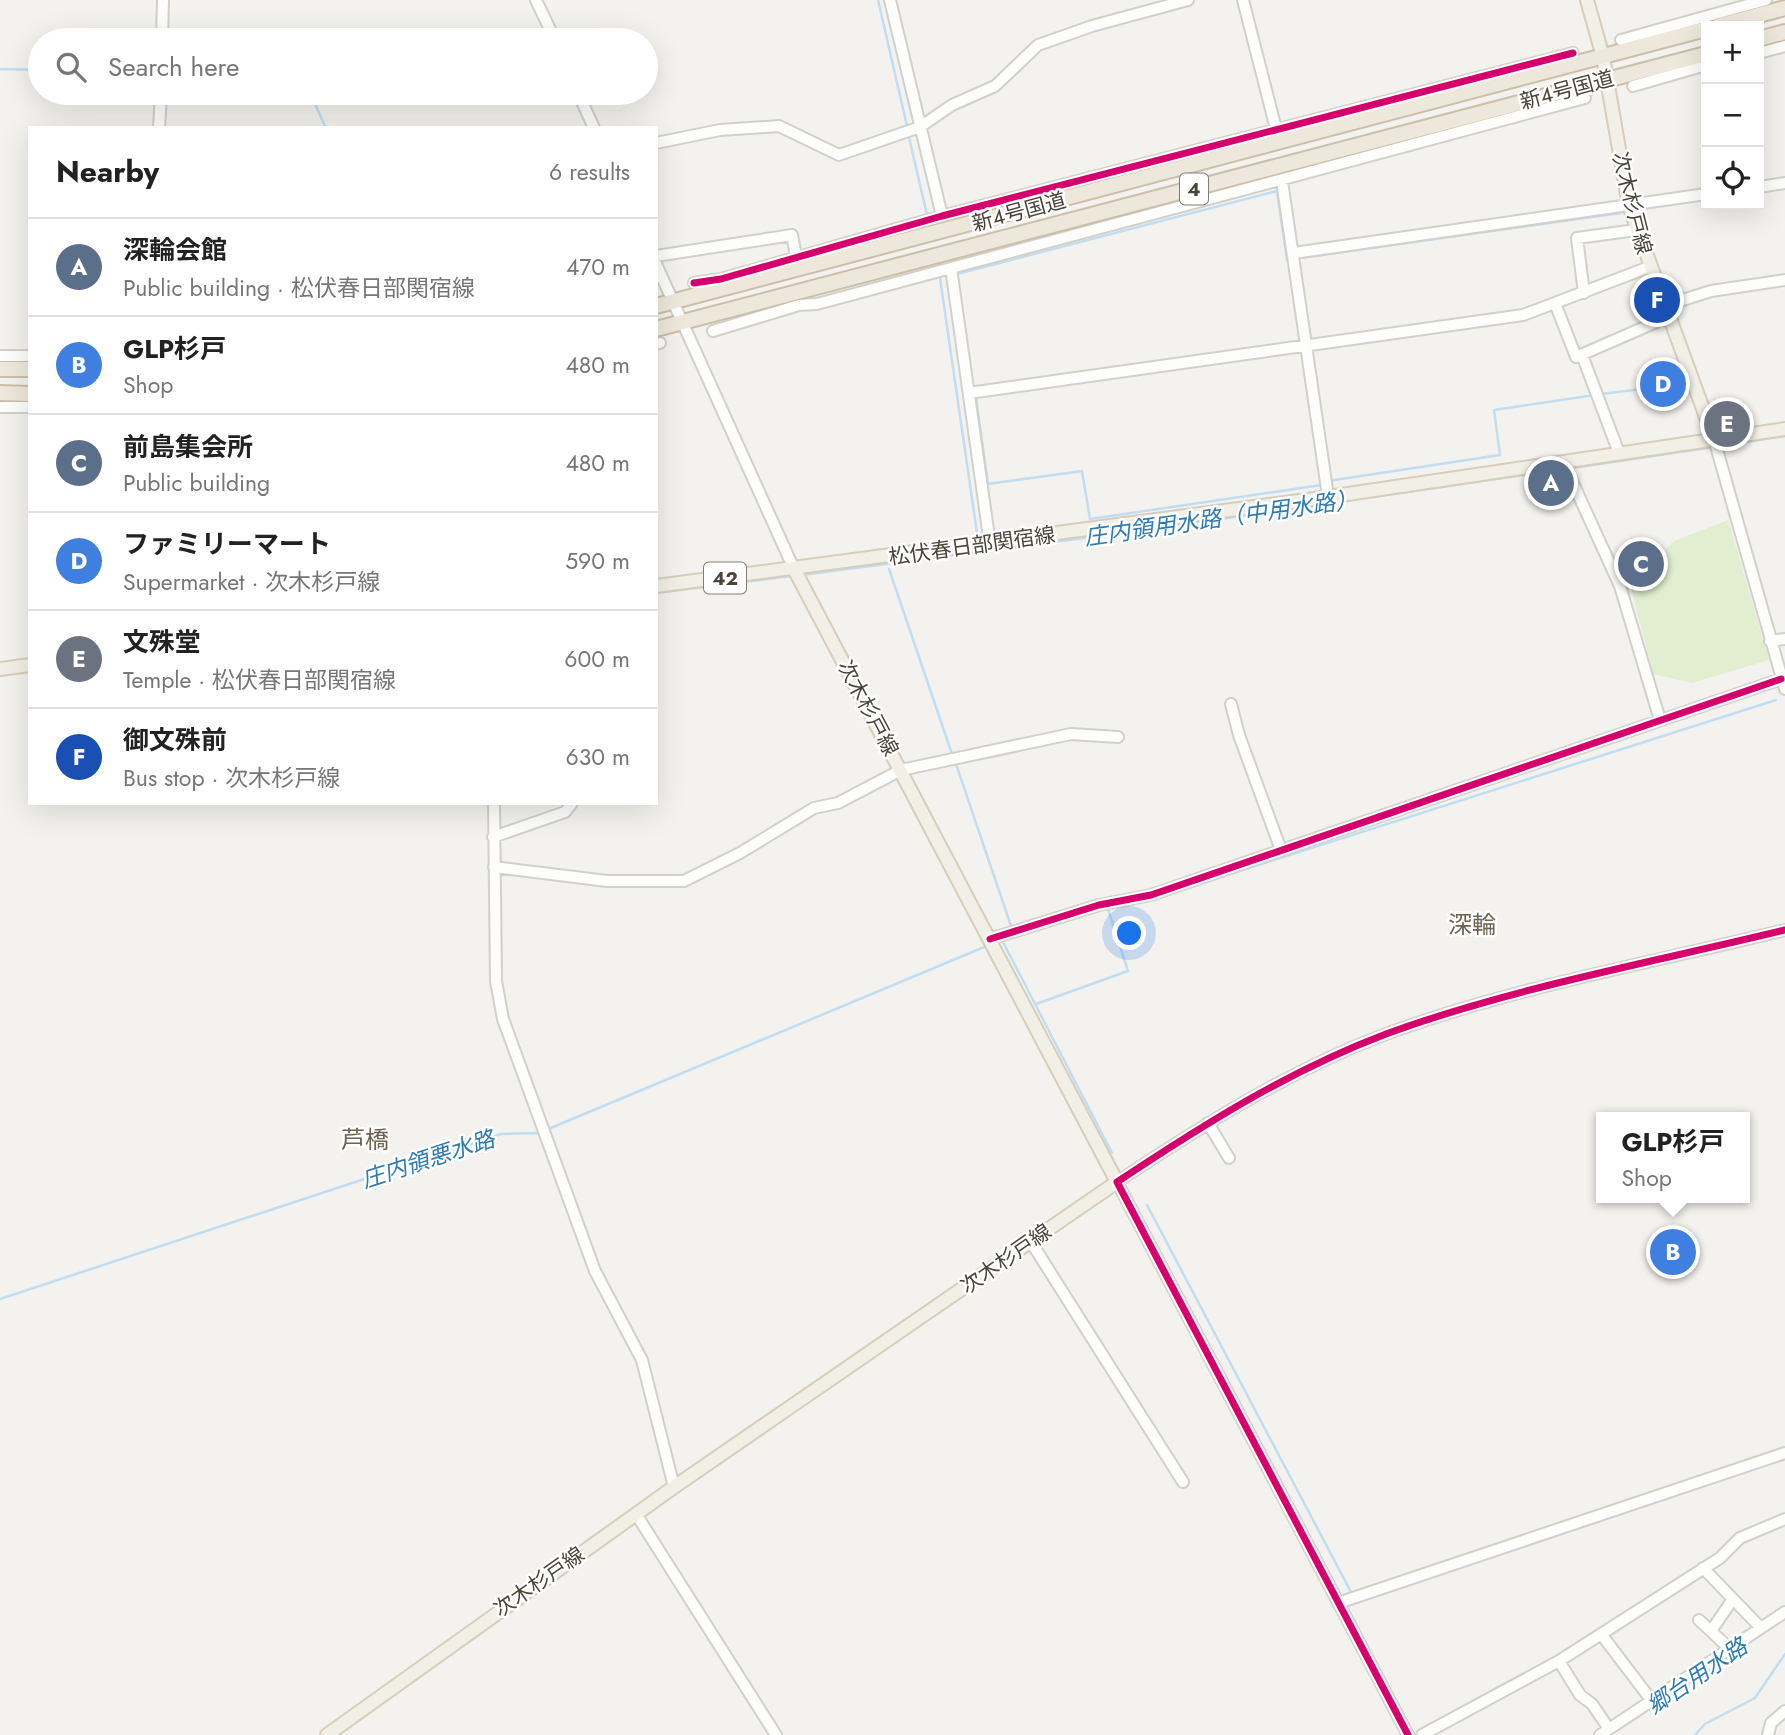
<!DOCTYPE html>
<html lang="en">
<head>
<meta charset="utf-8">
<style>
	:root { --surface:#fff; --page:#f2f2f2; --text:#222; --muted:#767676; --line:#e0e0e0; --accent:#868178 }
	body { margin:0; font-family:Jost,"Noto Sans JP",sans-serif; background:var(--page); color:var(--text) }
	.controls { position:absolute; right:21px; top:21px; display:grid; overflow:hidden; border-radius:0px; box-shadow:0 7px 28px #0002 }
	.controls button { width:63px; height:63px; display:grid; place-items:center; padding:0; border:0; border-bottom:2px solid var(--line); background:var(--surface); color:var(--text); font:35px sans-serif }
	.you { position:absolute; left:1130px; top:934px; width:24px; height:24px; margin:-18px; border:5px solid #fff; border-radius:50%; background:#1a73e8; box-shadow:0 0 0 10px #1a73e833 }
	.badge { display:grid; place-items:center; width:46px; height:46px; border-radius:50%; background:var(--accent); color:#fff; font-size:23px; font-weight:700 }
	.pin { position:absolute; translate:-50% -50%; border:4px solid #fff; box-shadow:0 2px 7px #0006 }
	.popup { position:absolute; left:1596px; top:1112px; width:154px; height:91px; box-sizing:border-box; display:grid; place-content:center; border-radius:0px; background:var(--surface); filter:drop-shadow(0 2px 5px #0005); font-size:23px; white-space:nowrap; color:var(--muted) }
	.popup b { font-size:26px; color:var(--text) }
	.popup::after { content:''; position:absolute; left:50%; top:100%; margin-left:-14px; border:14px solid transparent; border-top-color:var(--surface) }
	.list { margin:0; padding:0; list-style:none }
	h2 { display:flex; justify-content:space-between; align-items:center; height:91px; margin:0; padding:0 28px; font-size:30px }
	h2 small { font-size:23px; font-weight:400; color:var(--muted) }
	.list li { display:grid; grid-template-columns:46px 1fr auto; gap:21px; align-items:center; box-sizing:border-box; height:98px; padding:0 28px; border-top:2px solid var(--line) }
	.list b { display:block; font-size:26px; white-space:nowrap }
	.list p { margin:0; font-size:23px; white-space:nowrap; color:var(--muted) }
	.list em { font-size:23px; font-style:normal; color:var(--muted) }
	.icon { flex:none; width:38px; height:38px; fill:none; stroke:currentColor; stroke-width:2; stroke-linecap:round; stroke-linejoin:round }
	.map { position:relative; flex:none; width:1785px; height:1735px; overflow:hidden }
	.search { position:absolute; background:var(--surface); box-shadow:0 7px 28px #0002; left:28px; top:28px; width:630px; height:77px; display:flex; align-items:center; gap:18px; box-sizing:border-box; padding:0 24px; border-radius:38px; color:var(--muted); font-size:26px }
	.panel { position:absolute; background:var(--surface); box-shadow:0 7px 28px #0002; left:28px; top:126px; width:630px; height:679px; border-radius:0px }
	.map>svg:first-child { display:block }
	.green { fill:#e1eecf }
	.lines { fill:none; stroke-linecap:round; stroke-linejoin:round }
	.stream { stroke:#c0ddf1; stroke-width:2.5 }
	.minor-casing { stroke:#d2d0cb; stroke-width:14 }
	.major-casing { stroke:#d6cebb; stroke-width:16 }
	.highway-casing { stroke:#ccbfa9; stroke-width:18 }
	.minor { stroke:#fdfdfc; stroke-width:10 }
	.major { stroke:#f2efe6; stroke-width:12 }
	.highway { stroke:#ede8db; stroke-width:14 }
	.cycleway-casing { stroke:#fff; stroke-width:11 }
	.cycleway { stroke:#d6006c; stroke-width:7 }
	.labels { text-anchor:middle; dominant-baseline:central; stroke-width:5; stroke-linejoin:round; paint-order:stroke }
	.shield { fill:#fff; stroke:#817c74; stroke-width:2 }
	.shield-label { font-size:19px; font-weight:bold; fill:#4b4439 }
	.street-label { font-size:21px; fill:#4b4439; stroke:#fff }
	.water-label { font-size:23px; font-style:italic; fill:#2e7ab2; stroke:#fff }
	.quarter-label { font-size:24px; fill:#6e6250; stroke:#fff }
</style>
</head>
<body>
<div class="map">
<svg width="1785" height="1735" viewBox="0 0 1785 1735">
	<rect width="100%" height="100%" fill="#f4f2ee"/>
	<!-- green -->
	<path class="green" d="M1728,520L1769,660L1692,683L1653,674L1631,588L1652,580L1666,549L1674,541Z"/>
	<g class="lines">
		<!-- stream -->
		<path class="stream" d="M878,0L907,126
			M0,69L40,70
			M310,93L326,128
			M908,133L927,215
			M1300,258L1621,213
			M957,274L1277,191L1287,260
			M940,278L977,533
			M1601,394L1650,388
			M976,398L988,484L1082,471L1090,519L1322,485
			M1720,446L1785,436
			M1572,468L1714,447
			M1328,481L1500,455L1494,410L1595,395
			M889,569L952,754
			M802,575L1145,530L1565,469
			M656,593L792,576
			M955,761L1011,926
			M1180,890L1776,700
			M1002,940L1112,1153
			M1036,1004L1128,971L1108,909L1134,904
			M546,1130L989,945
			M1147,1205L1351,1592
			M0,1299L501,1134L540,1133
			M1695,1735L1705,1724L1755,1698L1785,1654"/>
		<defs>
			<path id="minor" d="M536,0L555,40
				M890,0L942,216
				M1243,0L1276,129
				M162,40L163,0
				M1621,40L1766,0
				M1759,53L1785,46
				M1633,86L1706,65
				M578,93L594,128
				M159,128L161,93
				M656,143L720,130L779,126L839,155L920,127L952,105L995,86L1038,45L1092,26L1188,0
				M1282,181L1328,496
				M1759,187L1785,183
				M1294,253L1706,194
				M656,256L792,235L796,256
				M656,264L794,569
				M1649,267L1555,303L1576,357L1668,317
				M951,268L990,544
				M694,283L721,279L942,216L1573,53
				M1584,293L1577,238L1636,230
				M1664,306L1711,291L1785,280
				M713,331L799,305L817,304L1585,98
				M656,344L660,343
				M1582,355L1619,453
				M0,356H30
				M969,393L1523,315L1555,303
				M0,407H30
				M1714,439L1785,689
				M1566,461L1567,470L1620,586L1660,720
				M1770,641L1785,639
				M1231,704L1239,735L1281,850
				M494,803L496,981L503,1019L595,1271L642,1360L674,1487
				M493,837L565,812L572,803
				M494,867L607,881H684L740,853L814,808L838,803L901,770L1071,734L1118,737
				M990,939L1099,905L1151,895L1781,679
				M1208,1123L1229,1158
				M1031,1242L1183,1482
				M636,1514L776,1735
				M1703,1568L1761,1628
				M1338,1603L1785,1453
				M1699,1620L1730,1649
				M1711,1631L1733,1599
				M1601,1634L1652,1701
				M1559,1661L1580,1695L1592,1704L1609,1729
				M1408,1735L1117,1182C1203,1125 1288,1071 1386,1034C1511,988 1654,962 1785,930
				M1422,1735L1559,1661L1720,1558L1740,1538L1785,1519
				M1600,1735L1785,1612
				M1768,1735L1771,1723L1785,1711"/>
			<path id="major" d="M1587,0L1603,57L1629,206L1714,439
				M656,586L1314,499L1785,429
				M0,669L30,665
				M327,1735L674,1487L1117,1182L794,569"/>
			<path id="highway" d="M1718,26L1785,8
				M1759,39L1785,32
				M656,306L1706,29
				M656,329L1706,54
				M0,369H30
				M0,393L30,394"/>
		</defs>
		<!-- minor casing -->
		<use href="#minor" class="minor-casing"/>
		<!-- major casing -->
		<use href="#major" class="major-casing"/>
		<!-- highway casing -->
		<use href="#highway" class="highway-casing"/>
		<!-- minor -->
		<use href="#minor" class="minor"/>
		<!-- major -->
		<use href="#major" class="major"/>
		<!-- highway -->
		<use href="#highway" class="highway"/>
		<defs>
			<path id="cycleway" d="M694,283L721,279L942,216L1573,53
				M990,939L1099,905L1151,895L1781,679
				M1408,1735L1117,1182C1203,1125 1288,1071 1386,1034C1511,988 1654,962 1785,930"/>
		</defs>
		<!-- cycleway casing -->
		<use href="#cycleway" class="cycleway-casing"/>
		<!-- cycleway -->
		<use href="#cycleway" class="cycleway"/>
	</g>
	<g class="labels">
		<!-- shield labels -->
		<g class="shield">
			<rect x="1180" y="173.5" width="28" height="31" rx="5"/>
			<rect x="704" y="562.5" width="42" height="31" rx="5"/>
		</g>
		<g class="shield-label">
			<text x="1194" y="189">4</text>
			<text x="725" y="578">42</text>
		</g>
		<!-- street labels -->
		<g class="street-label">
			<text transform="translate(1567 90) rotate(-15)">新4号国道</text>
			<text transform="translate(1632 203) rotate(76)">次木杉戸線</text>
			<text transform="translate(1019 212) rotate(-15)">新4号国道</text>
			<text transform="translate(972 546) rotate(-8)">松伏春日部関宿線</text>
			<text transform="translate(868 708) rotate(62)">次木杉戸線</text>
			<text transform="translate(1006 1259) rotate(-35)">次木杉戸線</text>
			<text transform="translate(539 1582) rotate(-35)">次木杉戸線</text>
		</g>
		<!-- water labels -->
		<g class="water-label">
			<text transform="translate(1221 518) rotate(-8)">庄内領用水路（中用水路）</text>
			<text transform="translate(428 1159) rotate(-18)">庄内領悪水路</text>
			<text transform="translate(1697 1676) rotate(-34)">郷台用水路</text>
		</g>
		<!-- quarter labels -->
		<g class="quarter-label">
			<text x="1472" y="924">深輪</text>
			<text x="365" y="1139">芦橋</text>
		</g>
	</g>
</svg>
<div class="controls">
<button>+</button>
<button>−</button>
<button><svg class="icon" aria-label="locate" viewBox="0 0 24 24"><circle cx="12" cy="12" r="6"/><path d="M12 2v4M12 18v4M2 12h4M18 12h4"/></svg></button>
</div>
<div class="you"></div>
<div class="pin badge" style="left:1551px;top:483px;background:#5c6f8a">A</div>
<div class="pin badge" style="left:1673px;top:1252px;background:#3f7fe0">B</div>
<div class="popup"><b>GLP杉戸</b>Shop</div>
<div class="pin badge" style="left:1641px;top:564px;background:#5c6f8a">C</div>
<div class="pin badge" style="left:1663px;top:384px;background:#3f7fe0">D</div>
<div class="pin badge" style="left:1727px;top:424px;background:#6b7280">E</div>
<div class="pin badge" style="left:1657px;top:300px;background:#1a4fb4">F</div>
<div class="search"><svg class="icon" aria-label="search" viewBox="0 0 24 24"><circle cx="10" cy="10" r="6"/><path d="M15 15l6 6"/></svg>Search here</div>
<section class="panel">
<h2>Nearby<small>6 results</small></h2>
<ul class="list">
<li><span class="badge" style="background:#5c6f8a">A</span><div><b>深輪会館</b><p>Public building · 松伏春日部関宿線</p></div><em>470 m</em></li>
<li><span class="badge" style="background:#3f7fe0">B</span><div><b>GLP杉戸</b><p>Shop</p></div><em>480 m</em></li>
<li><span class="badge" style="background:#5c6f8a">C</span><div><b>前島集会所</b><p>Public building</p></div><em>480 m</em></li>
<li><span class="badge" style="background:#3f7fe0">D</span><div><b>ファミリーマート</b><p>Supermarket · 次木杉戸線</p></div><em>590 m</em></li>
<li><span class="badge" style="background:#6b7280">E</span><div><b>文殊堂</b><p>Temple · 松伏春日部関宿線</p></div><em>600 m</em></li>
<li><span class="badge" style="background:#1a4fb4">F</span><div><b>御文殊前</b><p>Bus stop · 次木杉戸線</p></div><em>630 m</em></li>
</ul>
</section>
</div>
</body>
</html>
